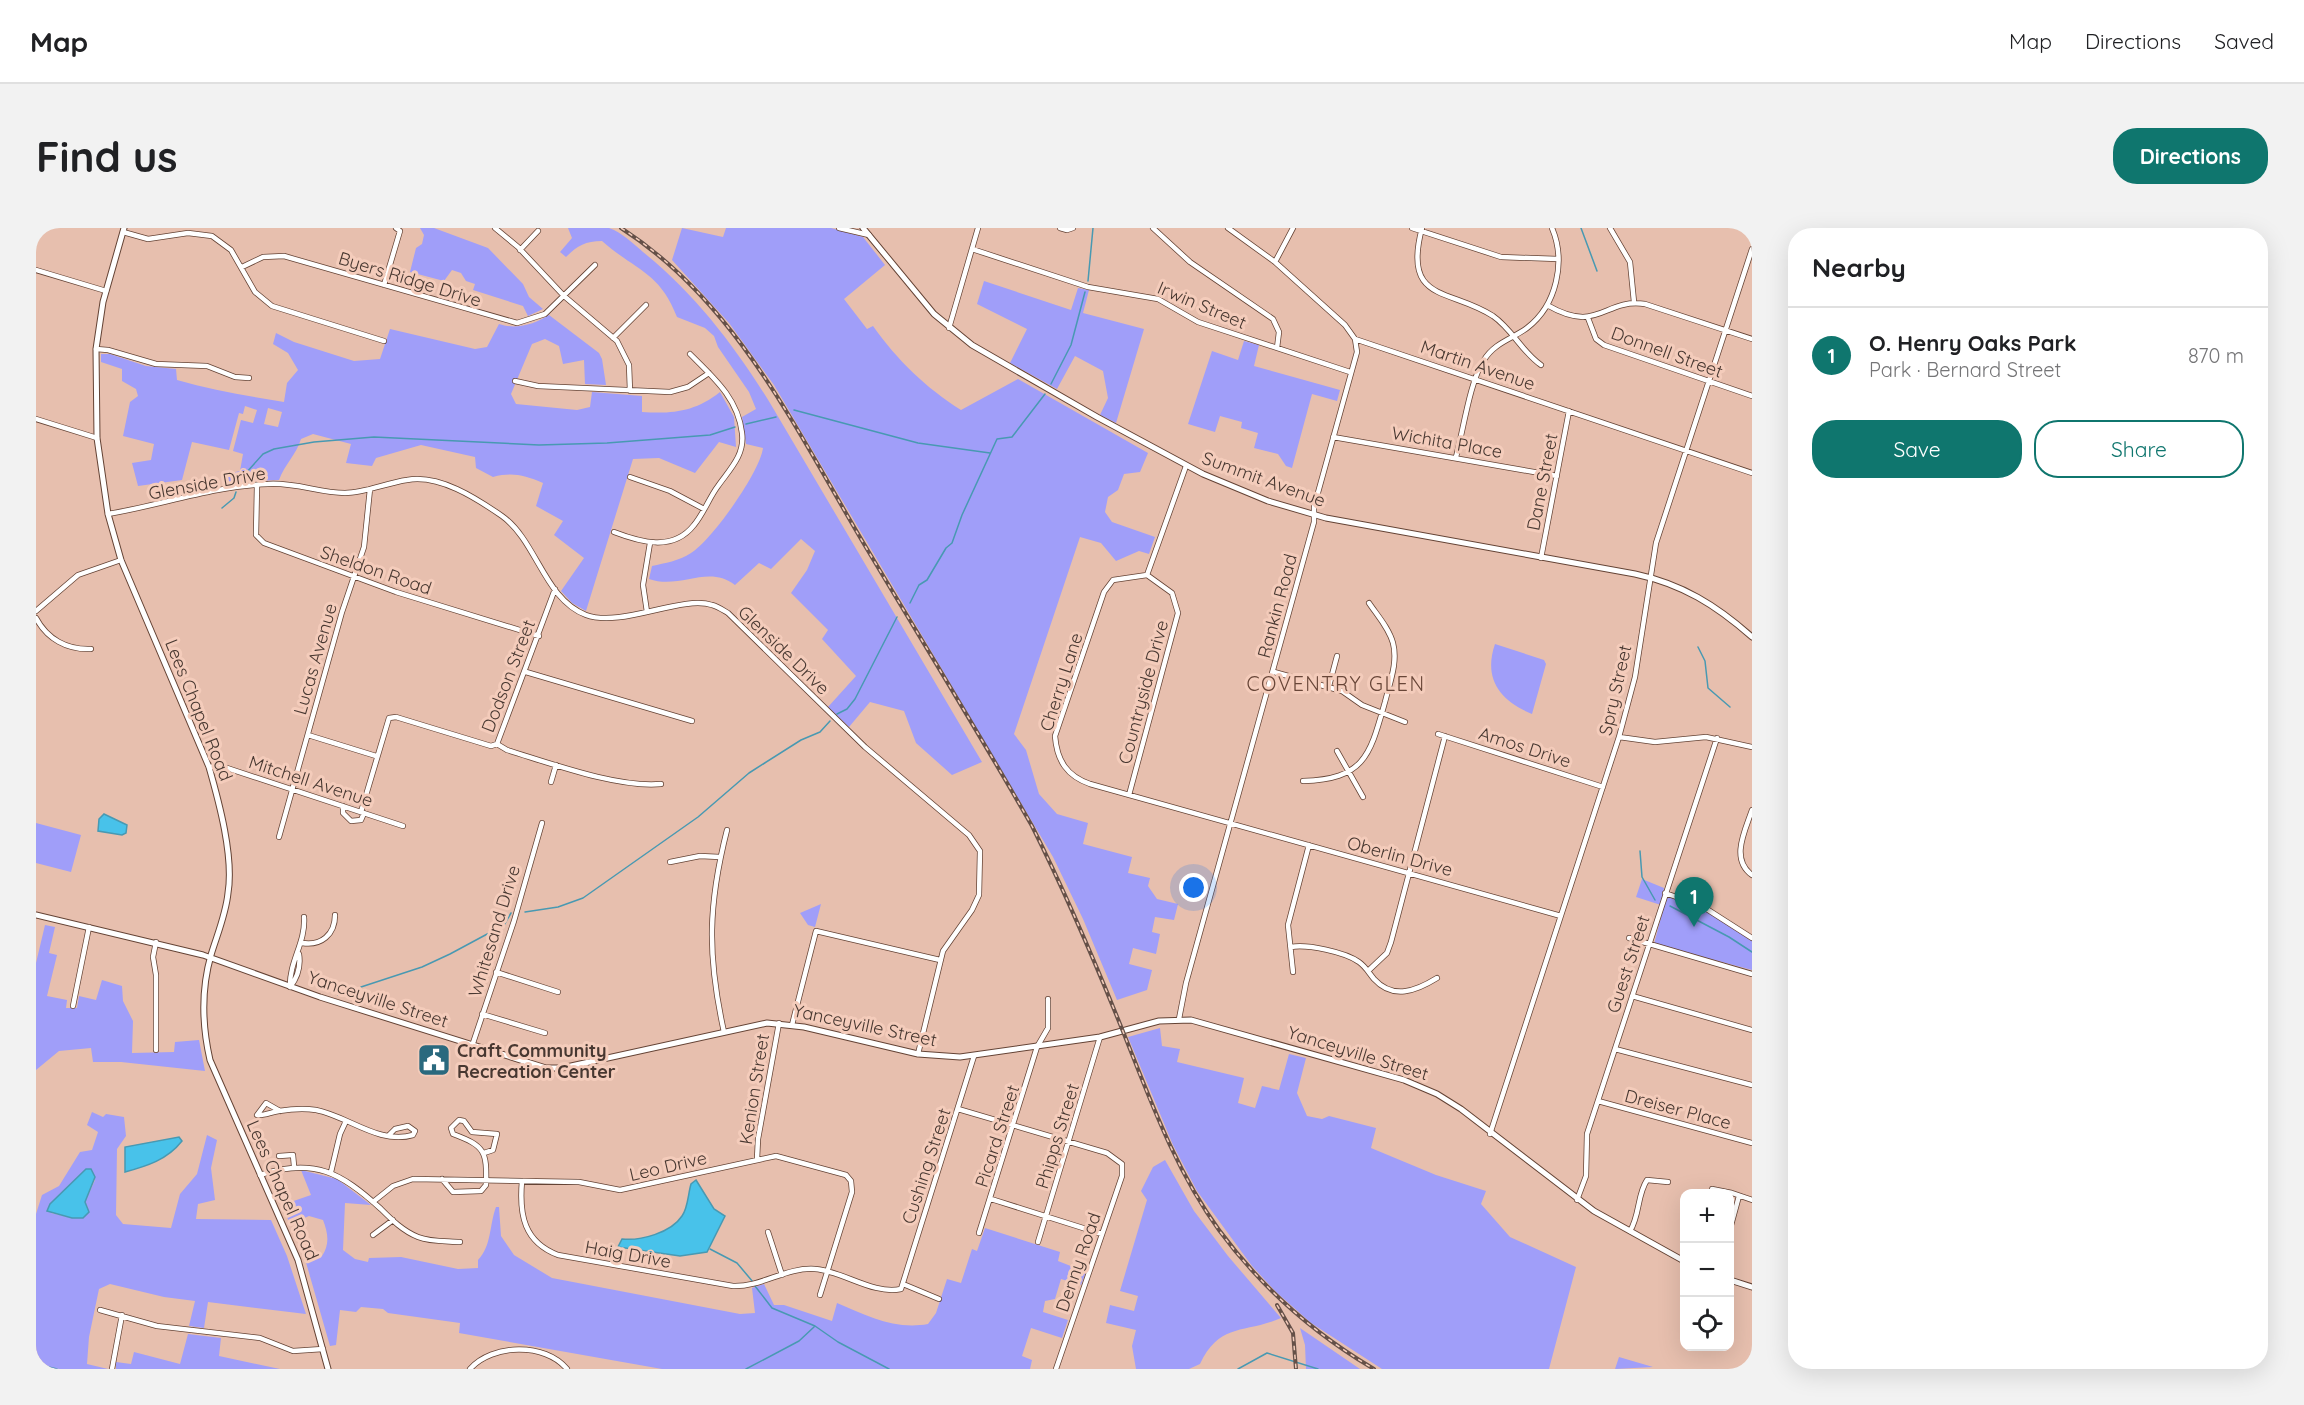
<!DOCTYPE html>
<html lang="en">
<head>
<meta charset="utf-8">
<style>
	:root { --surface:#fff; --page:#f2f2f2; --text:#202124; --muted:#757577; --line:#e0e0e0; --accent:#0f766e }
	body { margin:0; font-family:Quicksand,sans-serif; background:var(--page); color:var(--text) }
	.controls { position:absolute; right:18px; bottom:18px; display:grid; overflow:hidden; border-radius:12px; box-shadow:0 6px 24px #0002 }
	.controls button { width:54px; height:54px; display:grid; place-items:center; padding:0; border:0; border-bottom:2px solid var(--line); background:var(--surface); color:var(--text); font:30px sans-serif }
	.you { position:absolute; left:1158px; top:660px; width:21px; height:21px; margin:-15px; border:4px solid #fff; border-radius:50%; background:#1a73e8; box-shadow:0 0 0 9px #1a73e833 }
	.badge { display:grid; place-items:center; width:39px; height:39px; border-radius:50%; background:var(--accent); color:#fff; font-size:20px; font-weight:700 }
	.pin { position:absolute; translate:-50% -50px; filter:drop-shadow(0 2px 3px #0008) }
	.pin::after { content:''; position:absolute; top:32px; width:21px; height:18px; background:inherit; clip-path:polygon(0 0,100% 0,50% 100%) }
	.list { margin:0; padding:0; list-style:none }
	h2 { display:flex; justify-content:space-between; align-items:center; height:78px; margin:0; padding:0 24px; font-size:26px }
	h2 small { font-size:20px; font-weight:400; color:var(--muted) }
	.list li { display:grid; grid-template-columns:39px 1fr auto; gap:18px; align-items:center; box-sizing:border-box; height:96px; padding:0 24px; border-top:2px solid var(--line) }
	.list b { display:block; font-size:22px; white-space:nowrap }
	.list p { margin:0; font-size:20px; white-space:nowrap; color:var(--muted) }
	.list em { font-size:20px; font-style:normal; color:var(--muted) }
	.actions { display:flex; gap:12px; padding:18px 24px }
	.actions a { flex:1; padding:14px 0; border:2px solid var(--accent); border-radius:24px; text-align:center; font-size:21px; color:var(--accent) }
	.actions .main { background:var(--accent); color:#fff }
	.icon { flex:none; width:33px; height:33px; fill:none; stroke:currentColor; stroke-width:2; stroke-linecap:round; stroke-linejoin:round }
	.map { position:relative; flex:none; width:1716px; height:1141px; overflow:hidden; border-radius:24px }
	header { display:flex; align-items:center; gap:36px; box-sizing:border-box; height:84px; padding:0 30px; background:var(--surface); border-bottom:2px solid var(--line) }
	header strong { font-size:28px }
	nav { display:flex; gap:33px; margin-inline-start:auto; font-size:21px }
	.intro { display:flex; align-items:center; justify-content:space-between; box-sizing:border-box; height:144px; padding:0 36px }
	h1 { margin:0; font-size:42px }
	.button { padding:15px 27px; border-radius:24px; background:var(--accent); color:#fff; font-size:21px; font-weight:700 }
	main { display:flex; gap:36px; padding:0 36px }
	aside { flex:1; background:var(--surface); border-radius:24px; box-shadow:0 6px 24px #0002 }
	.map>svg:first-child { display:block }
	.green { fill:#a09ef9; fill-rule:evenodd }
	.water { fill:#48c2ea; stroke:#4899b2; stroke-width:1.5 }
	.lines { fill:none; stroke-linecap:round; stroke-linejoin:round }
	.stream { stroke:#4899b2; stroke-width:1.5 }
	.minor-casing { stroke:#644335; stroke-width:6 }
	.major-casing { stroke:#644335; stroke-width:7 }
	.minor { stroke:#fff; stroke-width:4.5 }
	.major { stroke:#fff; stroke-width:5 }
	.rail-casing { stroke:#655048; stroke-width:4 }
	.rail { stroke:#f4ccbb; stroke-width:1.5; stroke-dasharray:4.5; stroke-linecap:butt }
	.labels { text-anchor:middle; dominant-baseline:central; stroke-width:6; stroke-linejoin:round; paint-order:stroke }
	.street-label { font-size:18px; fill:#483831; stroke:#f4ccbb }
	.poi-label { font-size:18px; font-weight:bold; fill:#483831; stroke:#f4ccbb; text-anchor:start }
	.neighbourhood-label { font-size:20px; letter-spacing:1.5px; fill:#684638; stroke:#f4ccbb }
</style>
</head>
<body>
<header>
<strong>Map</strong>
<nav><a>Map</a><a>Directions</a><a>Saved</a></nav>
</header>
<div class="intro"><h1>Find us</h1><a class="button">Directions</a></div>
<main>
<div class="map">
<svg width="1716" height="1141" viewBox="0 0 1716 1141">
	<rect width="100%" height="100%" fill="#e7bfae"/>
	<!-- green -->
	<path class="green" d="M384,0H398L452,20L487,56L493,69L507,81L492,88L487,78L437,62L439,56L430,53L425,45L416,42L408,53L374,44L380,20L386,16L388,7Z
		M532,0C544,0 562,0 573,0C585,4 598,16 607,24C660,67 698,117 734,175L946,534L916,547L880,515L868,483L834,474L813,499L792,479L820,448L786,411L792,402L755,365L771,342L779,323L765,311L735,341L723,335L699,357C672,336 644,362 613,351L616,338C629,335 643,333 655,325C676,312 724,244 727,220L710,216L706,189L720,181L713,164L682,119L678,108L669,100L641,89C623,43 600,43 566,13C549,13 541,18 530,29L524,24L536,10Z
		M646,0L687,9L690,0H795L827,9L849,37L808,71L831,101L837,98C862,133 889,159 925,182L982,151L1112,225L1104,244L1088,246L1082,262L1072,269L1069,284L1076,294L1119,309L1113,326L1103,323L1080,333L1065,315L1044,309L978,506L990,522L1003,566L1021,586L1052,595L1047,616L1096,629L1092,645L1114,650L1112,658L1121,671L1142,676L1138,692L1119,689L1116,704L1124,706L1120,726L1097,720L1093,736L1116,742L1111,762L1081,772L1047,691L1017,629L738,157L693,95L636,32Z
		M948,53L1035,82L1042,60L1053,62L1047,85L1108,101L1080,195L1064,187L1072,170L1067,143L1039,128L1021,161L974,135L991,101L941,76Z
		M513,87L563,125L566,131L570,157L549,156L548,132L527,136L523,118L509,111L496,116L475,166L480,176L541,182L554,179L556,164L606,168V184C636,186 659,184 684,164L698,189L700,219L683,214L659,245L623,230L597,231L550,383L536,375L525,363L548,330L518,307L527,293L500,278L507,255C488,247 476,244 457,249L440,240L439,229L385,217L340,230L336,238L310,235L315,216L277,206L265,211C260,227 249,236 243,252L216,253L188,259L191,246L204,243L207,226L197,223L205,192L217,195L221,182L209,178L207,186L203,185L193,222L156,214L146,252L102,258L96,235L115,232L118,216L87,208L94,174L102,168L100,161L86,153V141L65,134V126H74L110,138L140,141L141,152C176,162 212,168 248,174L251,155L262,142L252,125L237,116L240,105L258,114L318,133L344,131L354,101L439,121L451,119L463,96C480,102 499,96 513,87ZM232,180L246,184L242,199L228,196Z
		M1208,113L1223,117L1218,138L1304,162L1301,173L1276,166L1256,240L1250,238L1242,226L1218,220L1222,205L1205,200L1206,194L1184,188L1179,204L1152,196L1176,123L1202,132Z
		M1459,416L1508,432L1510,436L1496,486C1464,473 1447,451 1459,416Z
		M0,595L45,607L35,644L0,635Z
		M1606,651L1628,660L1627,667L1667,681L1716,713V742L1618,716L1628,678L1600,669Z
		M785,676L779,699L772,697L764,685Z
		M9,697L19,699L13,725L21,727L11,768L31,772L30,780H41L43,768L60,772L66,752L86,758L87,773L97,793L96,825L138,824L139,814L163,812L169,843L85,834H57L55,820L23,823L0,842V735Z
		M1124,800L1126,818L1144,821L1141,834L1208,850L1202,875L1219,880L1226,858L1243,862L1253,826L1270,830L1261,865L1271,888L1286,891L1293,888L1340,900L1335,920L1400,947L1450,963L1445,976L1474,1009L1540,1039L1513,1141H1346L1275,1095L1240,1064L1216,1038L1161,963L1137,917L1092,809Z
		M56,884L67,889L70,886L88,889L90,908L81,921L80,987L87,996L135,1000L144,966L161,946L171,907L181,912L175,940L179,972L162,976L160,991L235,992L251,1028L270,1086L172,1074L168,1100L153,1098L159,1073L128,1069L74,1056L63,1061L53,1109L51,1136L72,1141H0V986L6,967L23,958L44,924L56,922L62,904L51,897ZM56,943L59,952L49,974L52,980L47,990H36L15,985Z
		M1129,932L1158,983L1192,1028L1245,1090C1208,1106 1184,1094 1164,1136L1153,1141H1100L1096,1118L1100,1102L1070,1095L1074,1077L1098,1083L1102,1068L1084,1063L1111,972L1105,963L1117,939Z
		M265,942L301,951L335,977L309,975L307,1022L319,1031L332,1034L333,1030L365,1029L422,1041L442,1040V1032C456,1017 453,998 460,979H463L465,1008L478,1027L516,1050L704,1086L719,1085L716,1060L728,1056L738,1077H748L796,1093L801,1075C831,1088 859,1102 892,1096L900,1085L911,1051L925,1055L936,1021L941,1023L949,1000L1024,1024L1022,1033L1050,1044L1045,1057L1025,1051L1019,1071L1009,1073L1007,1084L1032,1092L1026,1110L995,1100L986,1128L996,1132L994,1141H626L423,1105L424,1095L352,1085L347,1081L325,1079L320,1084L304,1082L300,1117L294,1118L269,1031L286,1028C294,1016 292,1005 287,992L273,988L254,996L246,977L275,967Z
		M1264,1100L1324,1141H1270L1269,1117Z
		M152,1106L185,1110L183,1128L244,1141H80V1134L95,1136L98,1124L144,1136Z
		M1583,1129L1617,1139L1579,1141Z"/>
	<!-- water -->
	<path class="water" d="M68,586L91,597L90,605L86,607L62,603L63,591Z
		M143,909L146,913C131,932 111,938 89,944V919Z
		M50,941H55L59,949L49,974L53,984L47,990H36L11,983L14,976Z
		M660,952L678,981L689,988L671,1024L644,1028L582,1019L586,1011C604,1013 635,1005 646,988C652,980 652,966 655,956Z"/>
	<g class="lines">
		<!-- stream -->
		<path class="stream" d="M1545,0L1561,43
			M1052,53L1057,0
			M1015,156L1035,117L1049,64
			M758,182L882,215L954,225
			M710,196L740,189
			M200,256L227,226L238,221L278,214L338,209L503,217L571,215L674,207L699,199
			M186,280L198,270L200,264
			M874,375L883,357L891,352L910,320L916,315L926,287L961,211L976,209L1009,166
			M1662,419L1669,433L1672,460L1694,479
			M801,486L811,481L819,471L861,389
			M1604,623L1606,649L1619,672
			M1634,678L1693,709L1716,724
			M489,684L522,679L547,670L662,589L713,545L765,512L784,504L794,493
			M325,759L386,739L414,726L468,697L475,685
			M302,767L318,762
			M674,1021L701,1035L717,1054
			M719,1058L736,1080L779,1098L802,1114L853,1141
			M0,1136L21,1141
			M710,1141L763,1113L778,1099
			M1202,1141L1231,1125L1282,1141"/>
		<defs>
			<path id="minor" d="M459,0L482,19L528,68L581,113L593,137L594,163
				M803,0L833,7
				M1024,0L1031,2L1037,0
				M1117,0L1154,34L1237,91L1243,104L1241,120
				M1376,0L1465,29L1522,31
				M1386,0C1366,75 1414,60 1457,88C1476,101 1486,124 1505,137
				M1574,0L1594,34L1598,74
				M87,4L112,11L152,5L176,8L195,22L219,64L236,78L348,113
				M936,21L1052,59L1122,71L1162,94L1314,144
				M484,22L502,3
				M1239,34L1257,0
				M206,39L227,29L248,28L481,95L509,86L559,37
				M0,42L70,63
				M348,57L364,3L360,0
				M1511,77C1563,107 1567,70 1609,76L1716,111
				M1552,90L1560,111L1568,117L1716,168
				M913,100L942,0
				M577,110L610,77
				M1319,111L1716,245
				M60,121L72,122L120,136L171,138L199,149L213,150
				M479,153L502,158L634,164L652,159L673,145
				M0,191L61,210
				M1297,209L1521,248
				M1420,229C1427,204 1434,152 1448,132C1458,115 1476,111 1491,100C1521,77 1530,33 1516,0
				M1150,238L1111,347L1077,352L1068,364L1019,508C1021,533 1031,548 1054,556L1525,688
				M594,249L634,263L668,281
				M221,257L220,307L228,315L360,364L503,408
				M72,286C125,277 179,258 232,256C259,254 283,265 309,265C329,265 350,255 371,252C403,246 440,270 466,288C501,313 508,371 550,387C586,400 645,367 676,377C681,378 687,382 692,385L829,519L933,607L944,623L943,667L936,682L907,723L882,826
				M578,304C604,314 637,324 658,297C668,285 673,270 682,258C694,241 709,227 706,205C702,170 677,149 654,126
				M1505,330L1533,183
				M0,383L42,347L85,332
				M611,384L607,357L614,315
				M0,390C11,411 31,422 55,421
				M490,444L656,493
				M1238,444L1306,463L1326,477L1369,494
				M1293,458L1301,428
				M1402,506L1567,559
				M272,507L340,528
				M1583,509L1619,514L1670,509L1716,519
				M461,516L471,522C514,535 581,560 625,556
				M1301,523L1327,569
				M173,539L185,538L367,598
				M1267,553C1329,551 1334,527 1349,474C1354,454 1362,434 1357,415C1353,400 1341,387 1333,375
				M515,554L520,537
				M1093,567L1142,385L1136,365L1111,347
				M307,578V585L315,593L325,592L328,585
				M1716,582C1709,603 1694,631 1716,647
				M325,584L353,490L360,489L455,518L461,516L519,361
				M243,609L306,384L328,319L334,261
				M634,634L664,628L684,629
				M1629,665L1666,678L1716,710
				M1593,710L1716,746
				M120,714L117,729L120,747V822
				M266,715C285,718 299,707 299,687
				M1255,719C1271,716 1309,724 1323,734C1329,738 1333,745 1338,751C1357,772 1380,763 1401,750
				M1332,743L1351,725L1355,714L1409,508
				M460,744L522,764
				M1257,744L1252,697L1273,617
				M254,759C253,734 270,714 268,689
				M254,759C262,749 265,739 263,726
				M1596,768L1716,802
				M37,778L53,699
				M446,786L509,805
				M1143,791L1150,755L1278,294V279L1321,124L1319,111L1309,97L1239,34L1192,0
				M756,797L780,703L904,732
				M688,804C671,727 672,677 691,602
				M436,818L478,693L506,595
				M1579,821L1716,857
				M1562,873L1716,915
				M922,881L1071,925L1086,936V948L1020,1141
				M244,883L230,875L221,887C228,888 235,884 243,883C255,881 268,880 280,882C312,888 343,917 377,907L379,903L372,898L359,901L353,907
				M1454,906L1583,509L1599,449L1620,315L1716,21
				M243,928L257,927L258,938
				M721,931L722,911L743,795
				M295,944L304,906L310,893
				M224,947C278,929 306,945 345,981C356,992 367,1003 382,1009C394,1014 410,1013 424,1014
				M406,951L417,964L445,963L450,957C451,923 449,918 417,906L415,900L423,892L428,893L436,904L461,906L457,922L448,925
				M486,953C483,987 488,1014 522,1027L697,1058C726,1059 750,1039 779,1041C807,1043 837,1067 865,1061L938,828
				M1676,961L1696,965L1716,972
				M955,971L1066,1006
				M1541,972L1550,948L1551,906L1681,510
				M337,974L357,958L377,951L543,954L584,962L740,928L810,947L815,953L816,964L784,1067
				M1694,1001L1703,968
				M1594,1003C1604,987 1601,967 1611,952L1632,954
				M732,1004L746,1047
				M943,1005L1001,819L1012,800V771
				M337,1007L357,992
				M1002,1014L1064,809
				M867,1056L903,1071
				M64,1082L121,1098L224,1110L257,1123L287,1121
				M76,1141L86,1087
				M434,1141C456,1116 509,1114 531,1141"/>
			<path id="major" d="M88,0L67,74L60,121L61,210L72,286L85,332L173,539C183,574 198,629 192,665C190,686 181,707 175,727C165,762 166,797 174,832L262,1032L292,1141
				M827,0L898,86L936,117L1061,189L1167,246L1232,273L1290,290L1599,346C1646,356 1680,377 1716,409
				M0,687L167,727L284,769L510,840H526L731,795L768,799L882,826L924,829L1064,809L1123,793L1155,792L1368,852L1401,866L1425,881L1558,983L1648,1033
				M1694,1052L1716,1059"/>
		</defs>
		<!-- minor casing -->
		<use href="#minor" class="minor-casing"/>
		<!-- major casing -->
		<use href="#major" class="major-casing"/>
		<!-- minor -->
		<use href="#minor" class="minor"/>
		<!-- major -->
		<use href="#major" class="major"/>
		<defs>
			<path id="rail" d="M585,0C702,75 762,206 831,321C886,413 943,505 996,598C1030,666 1060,736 1088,806C1115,874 1140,943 1183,1002C1225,1059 1277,1105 1338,1141
				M1241,1077L1257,1105L1260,1141"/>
		</defs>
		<!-- rail casing -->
		<use href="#rail" class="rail-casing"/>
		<!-- rail -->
		<use href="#rail" class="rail"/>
	</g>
	<!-- icons -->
	<defs>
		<symbol id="civic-square" viewBox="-11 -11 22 22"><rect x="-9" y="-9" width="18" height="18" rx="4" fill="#2a697e" stroke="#f4ccbb"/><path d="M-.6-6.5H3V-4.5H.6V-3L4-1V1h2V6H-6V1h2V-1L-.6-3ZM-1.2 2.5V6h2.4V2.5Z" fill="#fff"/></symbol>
	</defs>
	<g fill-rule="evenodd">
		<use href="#civic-square" x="379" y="813" width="38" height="38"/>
	</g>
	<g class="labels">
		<!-- street labels -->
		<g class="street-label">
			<text transform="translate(374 51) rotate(17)">Byers Ridge Drive</text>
			<text transform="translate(1166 77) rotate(23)">Irwin Street</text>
			<text transform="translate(1631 124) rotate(20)">Donnell Street</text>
			<text transform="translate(1442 137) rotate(19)">Martin Avenue</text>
			<text transform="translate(1411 214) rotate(10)">Wichita Place</text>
			<text transform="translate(1228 251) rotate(20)">Summit Avenue</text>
			<text transform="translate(1506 254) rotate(-79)">Dane Street</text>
			<text transform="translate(171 255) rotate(-10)">Glenside Drive</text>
			<text transform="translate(340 342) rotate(19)">Sheldon Road</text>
			<text transform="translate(1241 378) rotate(-75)">Rankin Road</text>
			<text transform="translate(748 422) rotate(44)">Glenside Drive</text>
			<text transform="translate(279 431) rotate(-74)">Lucas Avenue</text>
			<text transform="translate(472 448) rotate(-69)">Dodson Street</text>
			<text transform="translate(1025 454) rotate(-72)">Cherry Lane</text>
			<text transform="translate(1579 462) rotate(-77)">Spry Street</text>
			<text transform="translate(1107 464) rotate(-75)">Countryside Drive</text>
			<text transform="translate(163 482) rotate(68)">Lees Chapel Road</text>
			<text transform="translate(1489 519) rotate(18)">Amos Drive</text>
			<text transform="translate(275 553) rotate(18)">Mitchell Avenue</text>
			<text transform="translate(1364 628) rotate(15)">Oberlin Drive</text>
			<text transform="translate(458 703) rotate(-73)">Whitesand Drive</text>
			<text transform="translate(1592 736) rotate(-72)">Guest Street</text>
			<text transform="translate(342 771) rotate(18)">Yanceyville Street</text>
			<text transform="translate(829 797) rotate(12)">Yanceyville Street</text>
			<text transform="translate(1322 825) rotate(17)">Yanceyville Street</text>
			<text transform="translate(718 861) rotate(-81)">Kenion Street</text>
			<text transform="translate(1642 881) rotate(15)">Dreiser Place</text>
			<text transform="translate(961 908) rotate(-72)">Picard Street</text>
			<text transform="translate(1021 908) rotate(-73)">Phipps Street</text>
			<text transform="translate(632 938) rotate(-13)">Leo Drive</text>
			<text transform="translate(890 938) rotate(-72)">Cushing Street</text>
			<text transform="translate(247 962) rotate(66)">Lees Chapel Road</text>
			<text transform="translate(592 1026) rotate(10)">Haig Drive</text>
			<text transform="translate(1042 1034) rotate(-71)">Denny Road</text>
		</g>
		<!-- poi labels -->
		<g class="poi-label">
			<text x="421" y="822">Craft Community<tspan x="421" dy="21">Recreation Center</tspan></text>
		</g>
		<!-- neighbourhood labels -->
		<g class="neighbourhood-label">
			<text x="1300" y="455">COVENTRY GLEN</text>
		</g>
	</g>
</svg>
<div class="controls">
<button>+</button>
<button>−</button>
<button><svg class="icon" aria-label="locate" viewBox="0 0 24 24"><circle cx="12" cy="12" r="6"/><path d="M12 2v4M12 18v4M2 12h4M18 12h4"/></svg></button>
</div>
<div class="you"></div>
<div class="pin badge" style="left:1658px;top:699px">1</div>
</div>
<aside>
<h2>Nearby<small></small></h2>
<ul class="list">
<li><span class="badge">1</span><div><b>O. Henry Oaks Park</b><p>Park · Bernard Street</p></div><em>870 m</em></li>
</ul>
<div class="actions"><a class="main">Save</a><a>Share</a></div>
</aside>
</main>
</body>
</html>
